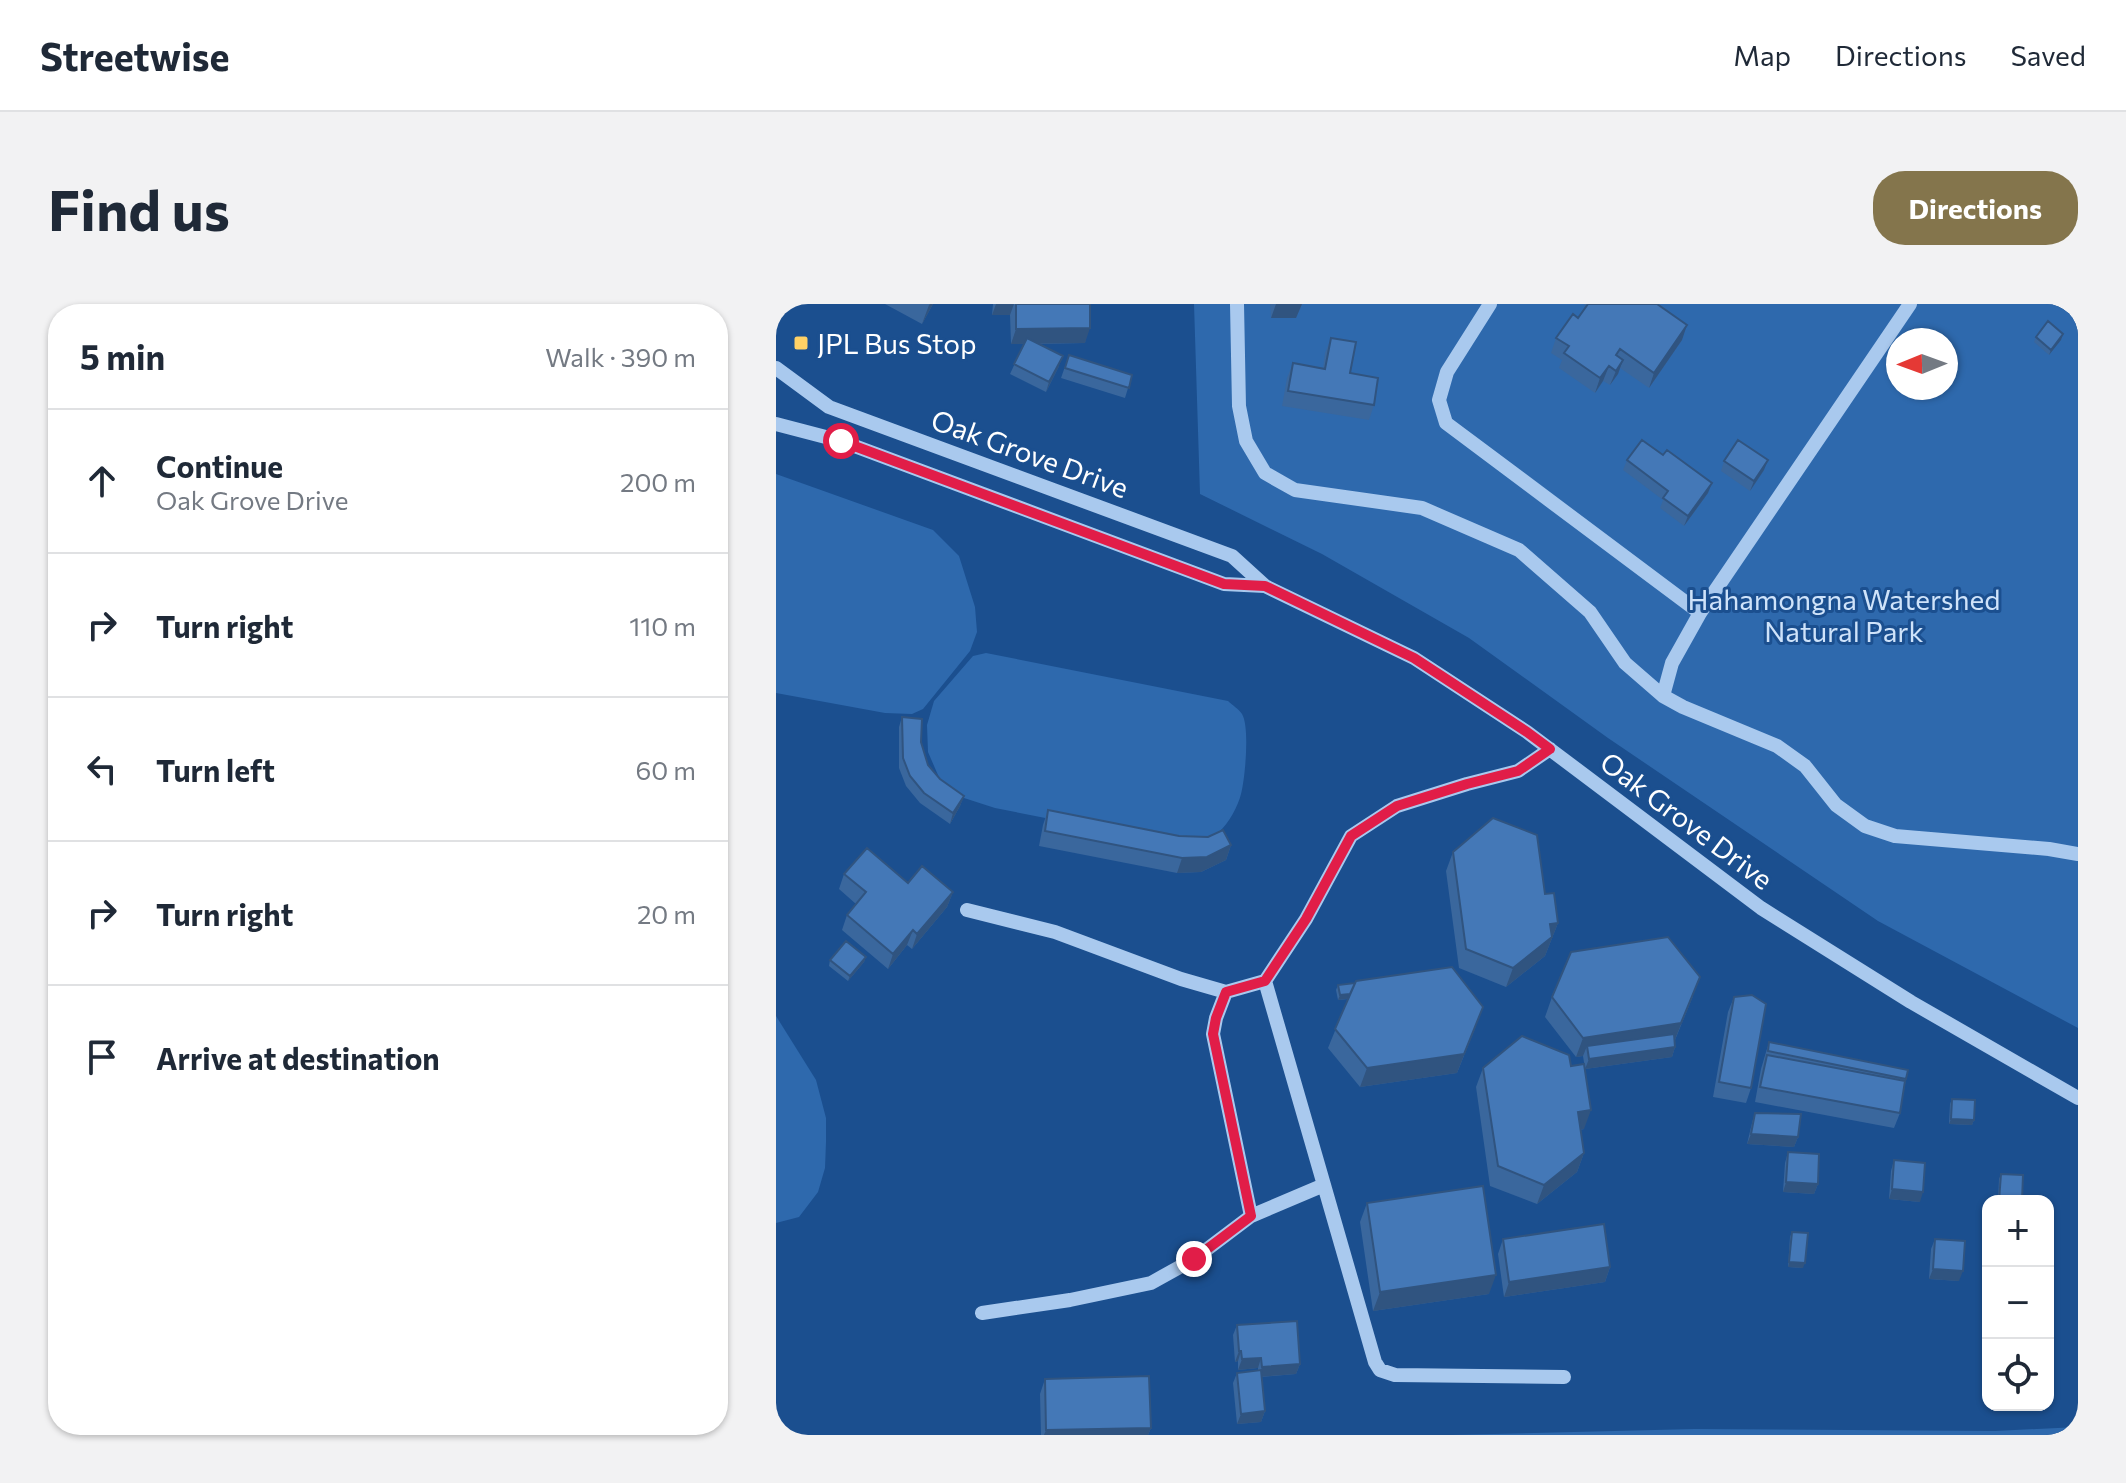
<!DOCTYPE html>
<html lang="en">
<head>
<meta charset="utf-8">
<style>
	:root { --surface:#fff; --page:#f2f2f3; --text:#1f2937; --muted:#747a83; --line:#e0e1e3; --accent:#84754c }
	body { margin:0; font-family:Commissioner,sans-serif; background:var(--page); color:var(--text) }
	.controls { position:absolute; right:24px; bottom:24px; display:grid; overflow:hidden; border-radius:16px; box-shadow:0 2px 6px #0004 }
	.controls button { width:72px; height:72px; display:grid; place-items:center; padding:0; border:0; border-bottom:2px solid var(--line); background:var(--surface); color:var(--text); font:40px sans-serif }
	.compass { position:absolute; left:1110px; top:24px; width:72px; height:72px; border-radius:50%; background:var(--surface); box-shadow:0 2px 6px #0004; rotate:269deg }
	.stop { position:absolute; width:24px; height:24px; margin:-18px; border:6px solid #e11d48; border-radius:50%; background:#fff }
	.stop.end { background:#e11d48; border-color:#fff; box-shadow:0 2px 8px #0008 }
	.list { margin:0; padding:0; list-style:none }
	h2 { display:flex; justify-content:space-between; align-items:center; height:104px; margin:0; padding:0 32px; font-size:34px }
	h2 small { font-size:26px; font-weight:400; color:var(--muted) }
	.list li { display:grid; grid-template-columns:52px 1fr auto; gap:24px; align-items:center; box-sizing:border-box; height:144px; padding:0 32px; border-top:2px solid var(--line) }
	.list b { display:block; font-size:30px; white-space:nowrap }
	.list p { margin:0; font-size:26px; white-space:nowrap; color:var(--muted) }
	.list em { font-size:26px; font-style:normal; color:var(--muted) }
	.icon { flex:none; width:44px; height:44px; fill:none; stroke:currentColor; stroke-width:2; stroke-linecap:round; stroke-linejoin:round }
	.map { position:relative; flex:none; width:1302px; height:1131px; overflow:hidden; border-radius:32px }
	header { display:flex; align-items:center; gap:48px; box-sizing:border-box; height:112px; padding:0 40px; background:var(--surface); border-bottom:2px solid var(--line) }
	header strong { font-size:38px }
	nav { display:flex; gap:44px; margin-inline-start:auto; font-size:28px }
	.intro { display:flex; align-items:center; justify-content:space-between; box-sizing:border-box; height:192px; padding:0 48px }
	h1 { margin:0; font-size:56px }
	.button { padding:20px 36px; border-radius:32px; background:var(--accent); color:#fff; font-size:28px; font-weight:700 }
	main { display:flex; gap:48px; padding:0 48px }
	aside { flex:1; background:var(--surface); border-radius:32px; box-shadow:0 2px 6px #0004 }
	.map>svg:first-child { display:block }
	.green { fill:#2e69ad; fill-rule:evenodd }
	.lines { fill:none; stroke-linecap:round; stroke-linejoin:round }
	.minor { stroke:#a9c9ee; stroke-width:14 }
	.wall { fill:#3a679d }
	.shaded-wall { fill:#305480 }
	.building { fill:#4478b7; stroke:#305480; stroke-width:2 }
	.route { stroke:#e11d48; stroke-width:10 }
	.poi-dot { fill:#ffd166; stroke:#1b4f8f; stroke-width:3 }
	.labels { text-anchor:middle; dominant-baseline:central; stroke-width:6; stroke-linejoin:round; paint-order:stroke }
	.poi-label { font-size:28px; fill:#fff; stroke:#1b4f8f; text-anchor:start }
	.street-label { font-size:28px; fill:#fff; stroke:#1b4f8f }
	.park-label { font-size:28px; fill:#cfe3fa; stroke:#1b4f8f }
</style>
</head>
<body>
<header>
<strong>Streetwise</strong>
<nav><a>Map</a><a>Directions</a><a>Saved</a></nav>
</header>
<div class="intro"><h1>Find us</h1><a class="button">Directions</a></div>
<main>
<aside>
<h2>5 min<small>Walk · 390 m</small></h2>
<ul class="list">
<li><svg class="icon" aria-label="ahead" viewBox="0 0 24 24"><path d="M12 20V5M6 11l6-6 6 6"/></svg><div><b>Continue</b><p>Oak Grove Drive</p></div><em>200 m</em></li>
<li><svg class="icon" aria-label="right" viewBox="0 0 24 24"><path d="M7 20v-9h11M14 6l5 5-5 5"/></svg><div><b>Turn right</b></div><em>110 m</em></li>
<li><svg class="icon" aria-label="left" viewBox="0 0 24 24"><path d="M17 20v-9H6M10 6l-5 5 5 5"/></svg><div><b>Turn left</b></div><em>60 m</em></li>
<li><svg class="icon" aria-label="right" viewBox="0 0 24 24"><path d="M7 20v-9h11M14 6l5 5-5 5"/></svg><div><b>Turn right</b></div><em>20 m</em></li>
<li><svg class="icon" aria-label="arrive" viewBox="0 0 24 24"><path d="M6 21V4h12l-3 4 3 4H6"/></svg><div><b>Arrive at destination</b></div></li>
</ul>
</aside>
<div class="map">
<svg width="1302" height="1131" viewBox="0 0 1302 1131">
	<rect width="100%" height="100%" fill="#1b4f8f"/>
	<!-- green -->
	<path class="green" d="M418,0H1302V724L1102,617L832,434L693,334L546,250L424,190ZM1122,36H1170V84H1122Z
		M0,170L157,226L183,252L199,303L201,328L194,347L147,405L136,410L109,409L0,389Z
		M210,349L452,397C456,401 463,405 466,410C474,423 469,475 465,490C462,502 453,519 443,528C432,537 416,539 402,540L219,504L188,494L165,478L152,448L151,421L158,397L197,352Z
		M0,712L40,776L50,814V838L49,864L42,888L23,913L0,919Z
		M1302,1123V1131H674L918,1125L1219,1127Z"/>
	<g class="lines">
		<!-- minor -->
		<path class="minor" d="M461,0L463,102L470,137L489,169L519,186L646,204L743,246L814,308L849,359L887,392L907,403L1001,442L1029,462L1060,501L1089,522L1119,532L1273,545L1302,550
			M714,0L671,68L663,96L670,119L924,309
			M0,64L53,103L456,252L489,282L638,354L751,428L985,604L1135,698L1302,794
			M0,120L65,137L448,280L489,282
			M887,392L896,359L924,309L1134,0
			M191,606L279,628L405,675L450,688L489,677L530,615L575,532L621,502L691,480L742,467L774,445
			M489,677L548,881
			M450,688L440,714L437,730L475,912L548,881L599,1058L604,1066L619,1071L788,1073
			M206,1009L294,996L375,979L418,955L475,912"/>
	</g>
	<!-- wall -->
	<path class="wall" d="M109,0H157L146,20Z
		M217,0H314L309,39L263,40L283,62L270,88L234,70L248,40H235L234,11H216Z
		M494,0H526L520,14H495Z
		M807,0H881L906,36L873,84L844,64L842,70L834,81L827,77L819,89L783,64L786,56L775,49L780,34L802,14L810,2Z
		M1287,30L1285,36L1273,51L1258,38L1260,33Z
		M555,34L574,69L598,101L593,116L506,102L511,74L517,59L547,64L549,49Z
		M293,51L356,71L349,94L285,74Z
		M851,156L932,189L908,222L884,204L887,196L847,166Z
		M948,157L988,166L974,187L945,167Z
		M126,413L145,438L152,461L164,475L188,492L184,502L174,520L144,499L130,482L123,464V423Z
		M272,506L455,541L450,556L425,568L401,569L263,542L267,521Z
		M677,548L769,590L782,619L769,652L730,683L683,664L670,567Z
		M68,570L132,579L177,588L171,603L136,645L131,641L112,665L66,626L71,611L80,600L63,585Z
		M90,653L88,658L72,677L53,662L54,656Z
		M562,681L700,722L681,769L584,783L552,744L572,695L562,696L560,686Z
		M917,692L899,736V743L896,753L809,765L807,752L800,753L769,713L776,693Z
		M958,693L975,784L970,799L937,793L952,708Z
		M993,738L1130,775L1124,809L1118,824L979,798L985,765Z
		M707,764L808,825L804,826L808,849L801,868L761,900L714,882L700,783Z
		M1176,795L1198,816L1196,821L1173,820L1174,800Z
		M979,809L1022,833L1018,843L971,840L976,819Z
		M1012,848L1042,880L1038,890L1007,888L1009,859Z
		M1118,856L1144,898L1113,895L1115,867Z
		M1225,870L1246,897H1222L1223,875Z
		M591,899L713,990L597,1007L584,918Z
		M1016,928L1027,964L1012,963L1014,933Z
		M727,935L834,963L829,978L728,993L722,950Z
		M1159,935L1183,977L1153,975L1155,945Z
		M461,1021L524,1060L520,1070L485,1073L489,1107L485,1118L461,1120L457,1079L461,1069L482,1067V1064L462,1066V1057L459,1058L457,1031Z
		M269,1075L375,1124L372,1131H265L264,1090Z"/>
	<!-- shaded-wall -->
	<path class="shaded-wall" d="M154,0H157L146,20L153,1Z
		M220,0H238L234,11H216Z
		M500,0H526L520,14H495Z
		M911,21L906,36L873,84L878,69Z
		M314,24L309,39L235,40L240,25Z
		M1287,30L1285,36L1273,51L1275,46Z
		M287,52L283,62L270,88L273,78Z
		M847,56L842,70L834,81L840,67Z
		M833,62L827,77L819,89L824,74Z
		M992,156L988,166L974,187L978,177Z
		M936,179L932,189L908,222L912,212Z
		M188,492L184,502L174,520L177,509Z
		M455,541L450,556L425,568L401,569L406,554Z
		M177,588L171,603L136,645L141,630Z
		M782,619L769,652L730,683L737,664L774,620Z
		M137,626L131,641L112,665L117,650Z
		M90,653L88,658L72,677L74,672Z
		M924,673L898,738L811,742L807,752L800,753L807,734Z
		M611,685L609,690L562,696L564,691Z
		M707,703L681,769L584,783L591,764Z
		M899,743L896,753L809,765L813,755Z
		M815,806L808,825L795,827L802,808Z
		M1175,815L1198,816L1196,821L1173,820Z
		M975,830L1022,833L1018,843L971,840Z
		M808,849L801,868L761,900L768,881Z
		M1010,878L1042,880L1038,890L1007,888Z
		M1116,885L1147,888L1144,898L1113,895Z
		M1013,958L1029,959L1027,964L1012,963Z
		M834,963L829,978L728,993L733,978Z
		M1157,965L1187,967L1183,977L1153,975Z
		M720,971L713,990L597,1007L604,988Z
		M463,1047H465L462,1057L459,1058Z
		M485,1054L482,1064L462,1066L466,1055Z
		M524,1060L520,1070L482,1073L486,1063Z
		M489,1107L485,1118L461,1120L465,1110Z
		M375,1124L372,1131H268L270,1126Z"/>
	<!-- building -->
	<path class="building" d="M240,0H314V24L240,25Z
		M812,0H881L911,21L878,69L844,45L840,51L847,56L840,67L833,62L824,74L788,49L793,42L780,34L797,10L802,14Z
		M1272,17L1287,30L1275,46L1260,33Z
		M251,34L287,52L273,78L238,60Z
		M555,34L580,38L574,69L602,74L598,101L512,87L517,59L549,65Z
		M293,51L356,71L353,84L289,64Z
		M866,136L887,151L891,146L936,179L912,212L887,194L892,187L851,156Z
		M962,136L992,156L978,177L948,157Z
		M126,413L146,415L145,438L152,461L164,475L188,492L177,509L148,489L134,472L127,454Z
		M272,506L403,532L432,533L447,526L455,541L431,553L406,554L269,527Z
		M717,514L761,531L769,590L778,589L782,619L774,620L776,633L737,664L690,645L677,548Z
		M91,544L132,579L146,562L177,588L141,630L137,626L117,650L71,611L90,588L68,570Z
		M892,633L924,673L905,719L807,734L776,693L795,648Z
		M70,637L90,653L74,672L54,656Z
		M676,663L707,703L688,750L591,764L559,725L580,677Z
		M579,679L574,690L564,691L562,681Z
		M976,691L990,700L975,784L943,778L958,693Z
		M898,730L899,743L813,755L811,742Z
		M746,732L793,751L795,762L808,760L815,806L802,808L808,849L768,881L722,862L707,764Z
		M993,738L1132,766L1130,775L992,747Z
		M991,751L1129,777L1124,809L984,783Z
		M1176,795L1199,796L1198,816L1175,815Z
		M979,809L1025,810L1022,833L975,830Z
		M1012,848L1043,850L1042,880L1010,878Z
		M1118,856L1149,859L1147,888L1116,885Z
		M1225,870L1247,871L1246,897H1223Z
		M707,882L720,971L604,988L591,899Z
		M828,920L834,963L733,978L727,935Z
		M1016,928L1032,929L1029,959L1013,958Z
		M1159,935L1189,937L1187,967L1157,965Z
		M521,1017L524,1060L486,1063L485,1054L466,1055L465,1047H463L461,1021Z
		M485,1066L489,1107L465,1110L461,1069Z
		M373,1072L375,1124L270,1126L269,1075Z"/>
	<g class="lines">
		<!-- route -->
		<path class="route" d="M65,137L448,280L489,282L638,354L751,428L774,445L742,467L691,480L621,502L575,532L530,615L489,677L450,688L440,714L437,730L475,912L418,955"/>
	</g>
	<!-- markers -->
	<rect class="poi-dot" x="17" y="31" width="16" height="16" rx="4"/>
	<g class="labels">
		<!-- poi labels -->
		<g class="poi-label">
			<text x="41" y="39">JPL Bus Stop</text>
		</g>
		<!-- street labels -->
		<g class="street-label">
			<text transform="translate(254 149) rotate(20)">Oak Grove Drive</text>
			<text transform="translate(911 516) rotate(37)">Oak Grove Drive</text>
		</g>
		<!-- park labels -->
		<g class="park-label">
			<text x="1068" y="295">Hahamongna Watershed<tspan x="1068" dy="32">Natural Park</tspan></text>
		</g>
	</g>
</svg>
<div class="controls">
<button>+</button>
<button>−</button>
<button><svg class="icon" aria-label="locate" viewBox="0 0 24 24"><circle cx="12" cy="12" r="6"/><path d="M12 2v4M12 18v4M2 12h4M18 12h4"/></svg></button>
</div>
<svg class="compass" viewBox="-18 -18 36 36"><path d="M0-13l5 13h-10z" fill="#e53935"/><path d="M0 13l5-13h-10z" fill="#747a83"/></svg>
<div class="stop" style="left:65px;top:137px"></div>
<div class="stop end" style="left:418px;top:955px"></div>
</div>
</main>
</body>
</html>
